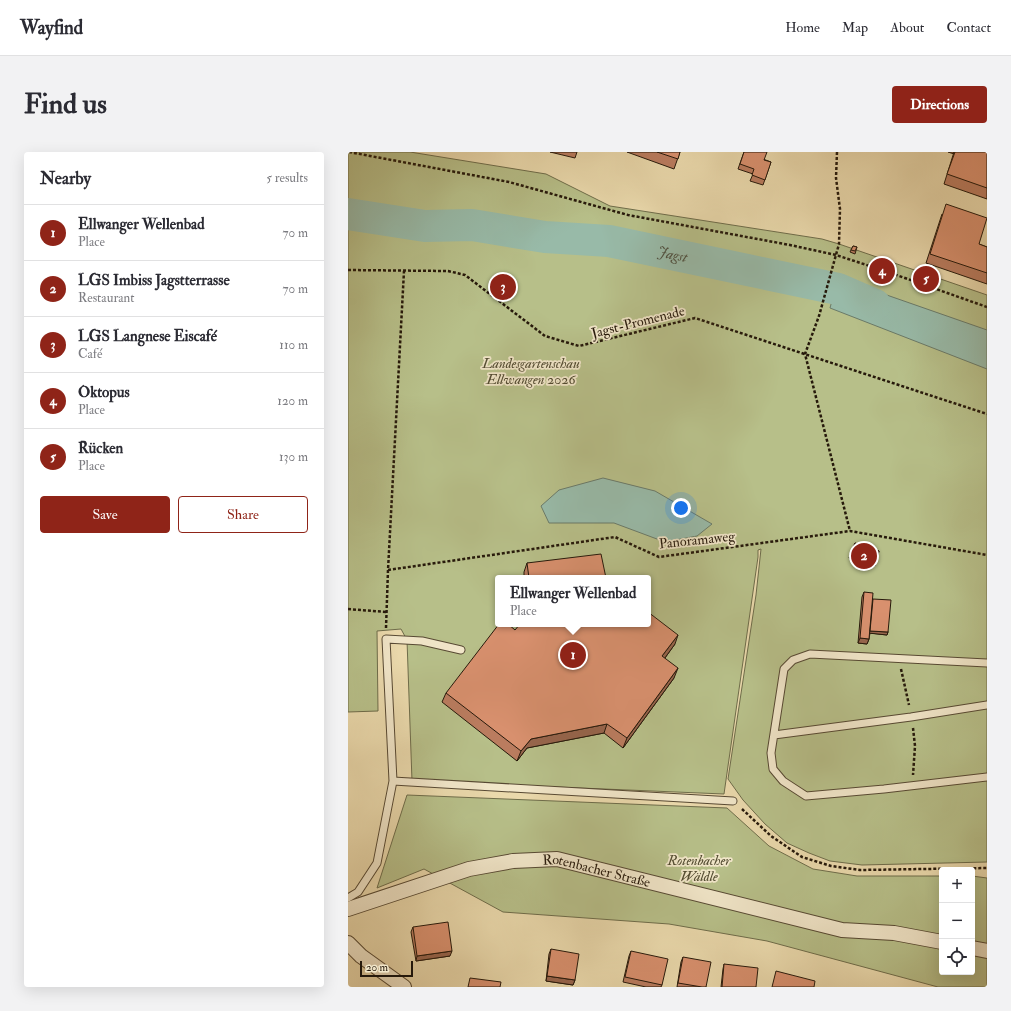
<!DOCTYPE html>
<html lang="en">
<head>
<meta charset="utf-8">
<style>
	:root { --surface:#fff; --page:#f2f2f3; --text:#2b2b33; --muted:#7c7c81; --line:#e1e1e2; --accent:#8f2418 }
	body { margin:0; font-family:"IM FELL Double Pica",serif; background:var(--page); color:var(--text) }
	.controls { position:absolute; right:12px; bottom:12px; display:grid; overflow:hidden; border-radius:4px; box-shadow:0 4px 16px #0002 }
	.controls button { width:36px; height:36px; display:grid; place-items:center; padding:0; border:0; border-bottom:1px solid var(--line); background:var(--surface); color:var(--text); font:20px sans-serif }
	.scale { position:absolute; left:12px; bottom:10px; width:53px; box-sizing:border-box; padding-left:4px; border:2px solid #26190b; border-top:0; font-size:11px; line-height:14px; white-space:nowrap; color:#26190b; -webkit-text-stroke:3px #f1e6c9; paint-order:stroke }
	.you { position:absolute; left:333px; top:356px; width:14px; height:14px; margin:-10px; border:3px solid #fff; border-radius:50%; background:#1a73e8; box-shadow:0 0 0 6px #1a73e833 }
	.badge { display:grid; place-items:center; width:26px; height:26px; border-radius:50%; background:var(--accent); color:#fff; font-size:13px; font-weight:700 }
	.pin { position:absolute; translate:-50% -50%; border:2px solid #fff; box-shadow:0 1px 4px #0006 }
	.popup { position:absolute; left:147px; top:423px; width:156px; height:52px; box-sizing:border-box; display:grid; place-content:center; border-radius:4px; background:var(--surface); filter:drop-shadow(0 1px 3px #0005); font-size:13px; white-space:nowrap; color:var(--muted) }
	.popup b { font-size:15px; color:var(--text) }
	.popup::after { content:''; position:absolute; left:50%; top:100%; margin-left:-8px; border:8px solid transparent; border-top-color:var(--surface) }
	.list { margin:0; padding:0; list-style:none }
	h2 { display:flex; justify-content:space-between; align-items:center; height:52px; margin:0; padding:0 16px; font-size:17px }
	h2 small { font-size:13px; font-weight:400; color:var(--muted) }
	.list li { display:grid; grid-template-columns:26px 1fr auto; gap:12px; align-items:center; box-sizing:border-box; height:56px; padding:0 16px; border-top:1px solid var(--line) }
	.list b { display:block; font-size:15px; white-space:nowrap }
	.list p { margin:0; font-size:13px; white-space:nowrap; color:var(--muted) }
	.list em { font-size:13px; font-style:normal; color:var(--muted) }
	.actions { display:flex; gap:8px; padding:12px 16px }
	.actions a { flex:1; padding:9px 0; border:1px solid var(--accent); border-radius:4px; text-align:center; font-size:14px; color:var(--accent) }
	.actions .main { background:var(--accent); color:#fff }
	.icon { flex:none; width:22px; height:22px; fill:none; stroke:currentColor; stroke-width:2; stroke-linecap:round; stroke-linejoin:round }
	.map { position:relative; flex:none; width:639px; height:835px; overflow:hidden; border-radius:4px }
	header { display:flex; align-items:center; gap:24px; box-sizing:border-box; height:56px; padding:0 20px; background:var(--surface); border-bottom:1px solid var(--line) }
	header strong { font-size:19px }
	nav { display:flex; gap:22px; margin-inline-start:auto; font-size:14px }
	.intro { display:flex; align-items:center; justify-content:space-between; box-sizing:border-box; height:96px; padding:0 24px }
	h1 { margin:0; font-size:28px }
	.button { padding:10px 18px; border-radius:4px; background:var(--accent); color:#fff; font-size:14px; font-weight:700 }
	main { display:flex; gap:24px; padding:0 24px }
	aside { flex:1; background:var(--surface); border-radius:4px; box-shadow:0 4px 16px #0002 }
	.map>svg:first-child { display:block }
	.green { fill:#b7bf89; stroke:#6e6c4a; fill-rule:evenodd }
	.water { fill:#98baa8; stroke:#6a7a69 }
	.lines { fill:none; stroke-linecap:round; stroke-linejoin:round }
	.river { stroke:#98baa8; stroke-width:32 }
	.service-casing { stroke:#574933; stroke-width:9 }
	.minor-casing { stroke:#574933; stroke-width:16 }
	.path { stroke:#26190b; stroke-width:2.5; stroke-dasharray:3 2; stroke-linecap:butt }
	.service { stroke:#f1e6c9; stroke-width:7 }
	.minor { stroke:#f1e6c9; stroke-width:14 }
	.wall { fill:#ba7c5f; stroke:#26190b }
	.shaded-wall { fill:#97654d; stroke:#26190b }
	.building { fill:#d8906e; stroke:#26190b }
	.labels { text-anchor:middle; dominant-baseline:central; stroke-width:3.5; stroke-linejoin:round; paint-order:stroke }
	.street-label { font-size:14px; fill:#26190b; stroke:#f1e6c9 }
	.park-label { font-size:14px; font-style:italic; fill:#524b31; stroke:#f1e6c9 }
	.water-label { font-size:15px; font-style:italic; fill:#4e5142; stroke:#f1e6c9 }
</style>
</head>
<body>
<header>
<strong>Wayfind</strong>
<nav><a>Home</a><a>Map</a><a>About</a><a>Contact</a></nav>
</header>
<div class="intro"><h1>Find us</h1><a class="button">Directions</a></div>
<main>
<aside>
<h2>Nearby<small>5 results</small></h2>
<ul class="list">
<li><span class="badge">1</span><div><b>Ellwanger Wellenbad</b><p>Place</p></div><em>70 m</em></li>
<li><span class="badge">2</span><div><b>LGS Imbiss Jagstterrasse</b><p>Restaurant</p></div><em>70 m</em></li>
<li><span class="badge">3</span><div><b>LGS Langnese Eiscafé</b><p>Café</p></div><em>110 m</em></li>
<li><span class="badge">4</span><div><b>Oktopus</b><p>Place</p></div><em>120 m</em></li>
<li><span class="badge">5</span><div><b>Rücken</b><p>Place</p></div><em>130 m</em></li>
</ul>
<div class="actions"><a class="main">Save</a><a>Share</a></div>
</aside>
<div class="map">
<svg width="639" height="835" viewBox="0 0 639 835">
	<rect width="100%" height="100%" fill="#ead9ac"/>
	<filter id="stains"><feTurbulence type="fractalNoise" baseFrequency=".005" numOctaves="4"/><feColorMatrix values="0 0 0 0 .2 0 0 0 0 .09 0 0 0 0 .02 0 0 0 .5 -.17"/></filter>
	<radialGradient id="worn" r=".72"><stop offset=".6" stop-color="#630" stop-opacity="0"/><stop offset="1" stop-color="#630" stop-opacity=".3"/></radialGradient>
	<!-- green -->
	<path class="green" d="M0,0H62L198,22L262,54L474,87L491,92L639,143V710L514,713L482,709L461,701L439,691L417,672L395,648L380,627L408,443L413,397L410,398V405L376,642L64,629L59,488L53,477L29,479L30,559L0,560ZM150,426H300V472H150Z
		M59,643L379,656L421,694L465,717L509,724H594V820H624V724L639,726V835H590L419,789L321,772L155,760L76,717L29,736Z"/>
	<!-- water -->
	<path class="water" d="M490,126L639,178V217L482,156Z
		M255,326L307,339L364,372L349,384L317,390L266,371H201L193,354L211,338Z"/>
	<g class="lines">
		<!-- river -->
		<path class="river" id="s1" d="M0,62L77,74L124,73L197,85L261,89L490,137L527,153"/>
		<defs>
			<path id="service" d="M639,511L462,502L445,508L436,517L423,601L425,617L435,629L458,644L536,637L639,625
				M426,583L563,565L639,553
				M45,629L385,649
				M0,746L10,740L29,711L45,629L38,487L74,489L113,498"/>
			<g id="minor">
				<path id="s2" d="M0,757L121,717L165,709L209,707L494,778L546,781L594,790"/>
				<path d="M0,791L13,804L56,835"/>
				<path d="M624,796L639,799"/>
			</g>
		</defs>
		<!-- service casing -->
		<use href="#service" class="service-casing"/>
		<!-- minor casing -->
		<use href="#minor" class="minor-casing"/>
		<!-- path -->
		<path class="path" d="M1,0L161,30L280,63L442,93L488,103L540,120L639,155
			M489,0L488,26L492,57L491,92L471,164L457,202L502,379
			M0,118L100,119L117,123L197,184L231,194L347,166L639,262
			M40,418L267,385L311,405L502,379L639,403
			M0,457L38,460
			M38,476L40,418L56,119
			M553,517L561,553
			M565,576L567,594L565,623
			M394,657L423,684L454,705L483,714L512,718L639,716"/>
		<!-- service -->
		<use href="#service" class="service"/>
		<!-- minor -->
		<use href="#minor" class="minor"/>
	</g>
	<!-- wall -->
	<path class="wall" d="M202,0H229L227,6Z
		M279,0H332L326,17Z
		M396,0L423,10L415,33L402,29L405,22L390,17Z
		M600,0H639V47L596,32L606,0V2Z
		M594,62L631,92L639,95V132L578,111Z
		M505,94L509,95L507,102L502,100Z
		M148,132L163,136L157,143L147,135Z
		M507,391L531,399L527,414L501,406Z
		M179,411L258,426H176V420Z
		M516,440L525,447L540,480L539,483L522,481L521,487L519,492L510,491L514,445Z
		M167,478L327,492L317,506L326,526L275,596L256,581L179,596L169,609L94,550L98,541Z
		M65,775L102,804L68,809L63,780Z
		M203,797L227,828L225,833L198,829L201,802Z
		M283,799L314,833L313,835H298L275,830L281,804Z
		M335,805L358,835H329L333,810Z
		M376,812L408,835H373L375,817Z"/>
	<!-- shaded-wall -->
	<path class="shaded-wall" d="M164,133L163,136L157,143L158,140Z
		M521,479L540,480L539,483L520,481Z
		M330,483L327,492L311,514L314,504Z
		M512,486L521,487L519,492L510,491Z
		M330,516L326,526L275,596L279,586Z
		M259,572L256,581L179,596L169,609L173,599L183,587Z
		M104,799L102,804L68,809L69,804Z
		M199,824L227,828L225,833L198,829Z"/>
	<!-- building -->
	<path class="building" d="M309,0H332L330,7Z
		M396,0H419L416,8L423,10L417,28L404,23L406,17L392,12Z
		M607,0H639V36L599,22Z
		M598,52L639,66L631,92L639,95V121L582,102Z
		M505,94L509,95L507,99L503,98Z
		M155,125L164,133L158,140L148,132Z
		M507,391L531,399L528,411L502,403Z
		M253,402L258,426H181L179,411Z
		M516,440L525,441L521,487L512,486Z
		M525,447L543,448L540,480L522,479Z
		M300,460L330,483L314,504L330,516L279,586L259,572L183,587L173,599L98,541L151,472H160L167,478L172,472H300Z
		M100,770L104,799L69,804L65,775Z
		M203,797L231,802L227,828L199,824Z
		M283,799L320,807L314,833L277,825Z
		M335,805L363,810L358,835H354L330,831Z
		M376,812L410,816L408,835H374Z
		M428,819L467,829L466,835H424Z
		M122,826L153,830L152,835H120Z"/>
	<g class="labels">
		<!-- street labels -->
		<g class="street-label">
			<text transform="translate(290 170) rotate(-14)">Jagst-Promenade</text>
			<text transform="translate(349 388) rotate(-6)">Panoramaweg</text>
			<text stroke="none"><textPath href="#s2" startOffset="257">Rotenbacher Straße</textPath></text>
		</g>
		<!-- park labels -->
		<g class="park-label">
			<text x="183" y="211">Landesgartenschau<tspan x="183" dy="16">Ellwangen 2026</tspan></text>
			<text x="351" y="708">Rotenbacher<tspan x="351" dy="16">Wäldle</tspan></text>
		</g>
		<!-- water labels -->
		<g class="water-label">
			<text stroke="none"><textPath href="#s1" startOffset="328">Jagst</textPath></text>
		</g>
	</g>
	<rect width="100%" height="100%" filter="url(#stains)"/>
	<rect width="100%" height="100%" fill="url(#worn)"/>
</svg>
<div class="controls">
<button>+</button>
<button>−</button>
<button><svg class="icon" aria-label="locate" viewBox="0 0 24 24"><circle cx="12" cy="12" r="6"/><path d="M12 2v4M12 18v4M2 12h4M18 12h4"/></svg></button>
</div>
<div class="scale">20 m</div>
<div class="you"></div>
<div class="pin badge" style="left:225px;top:503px">1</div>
<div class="popup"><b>Ellwanger Wellenbad</b>Place</div>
<div class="pin badge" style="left:516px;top:404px">2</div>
<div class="pin badge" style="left:155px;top:135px">3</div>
<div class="pin badge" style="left:534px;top:119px">4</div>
<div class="pin badge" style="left:578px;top:127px">5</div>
</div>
</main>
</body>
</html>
